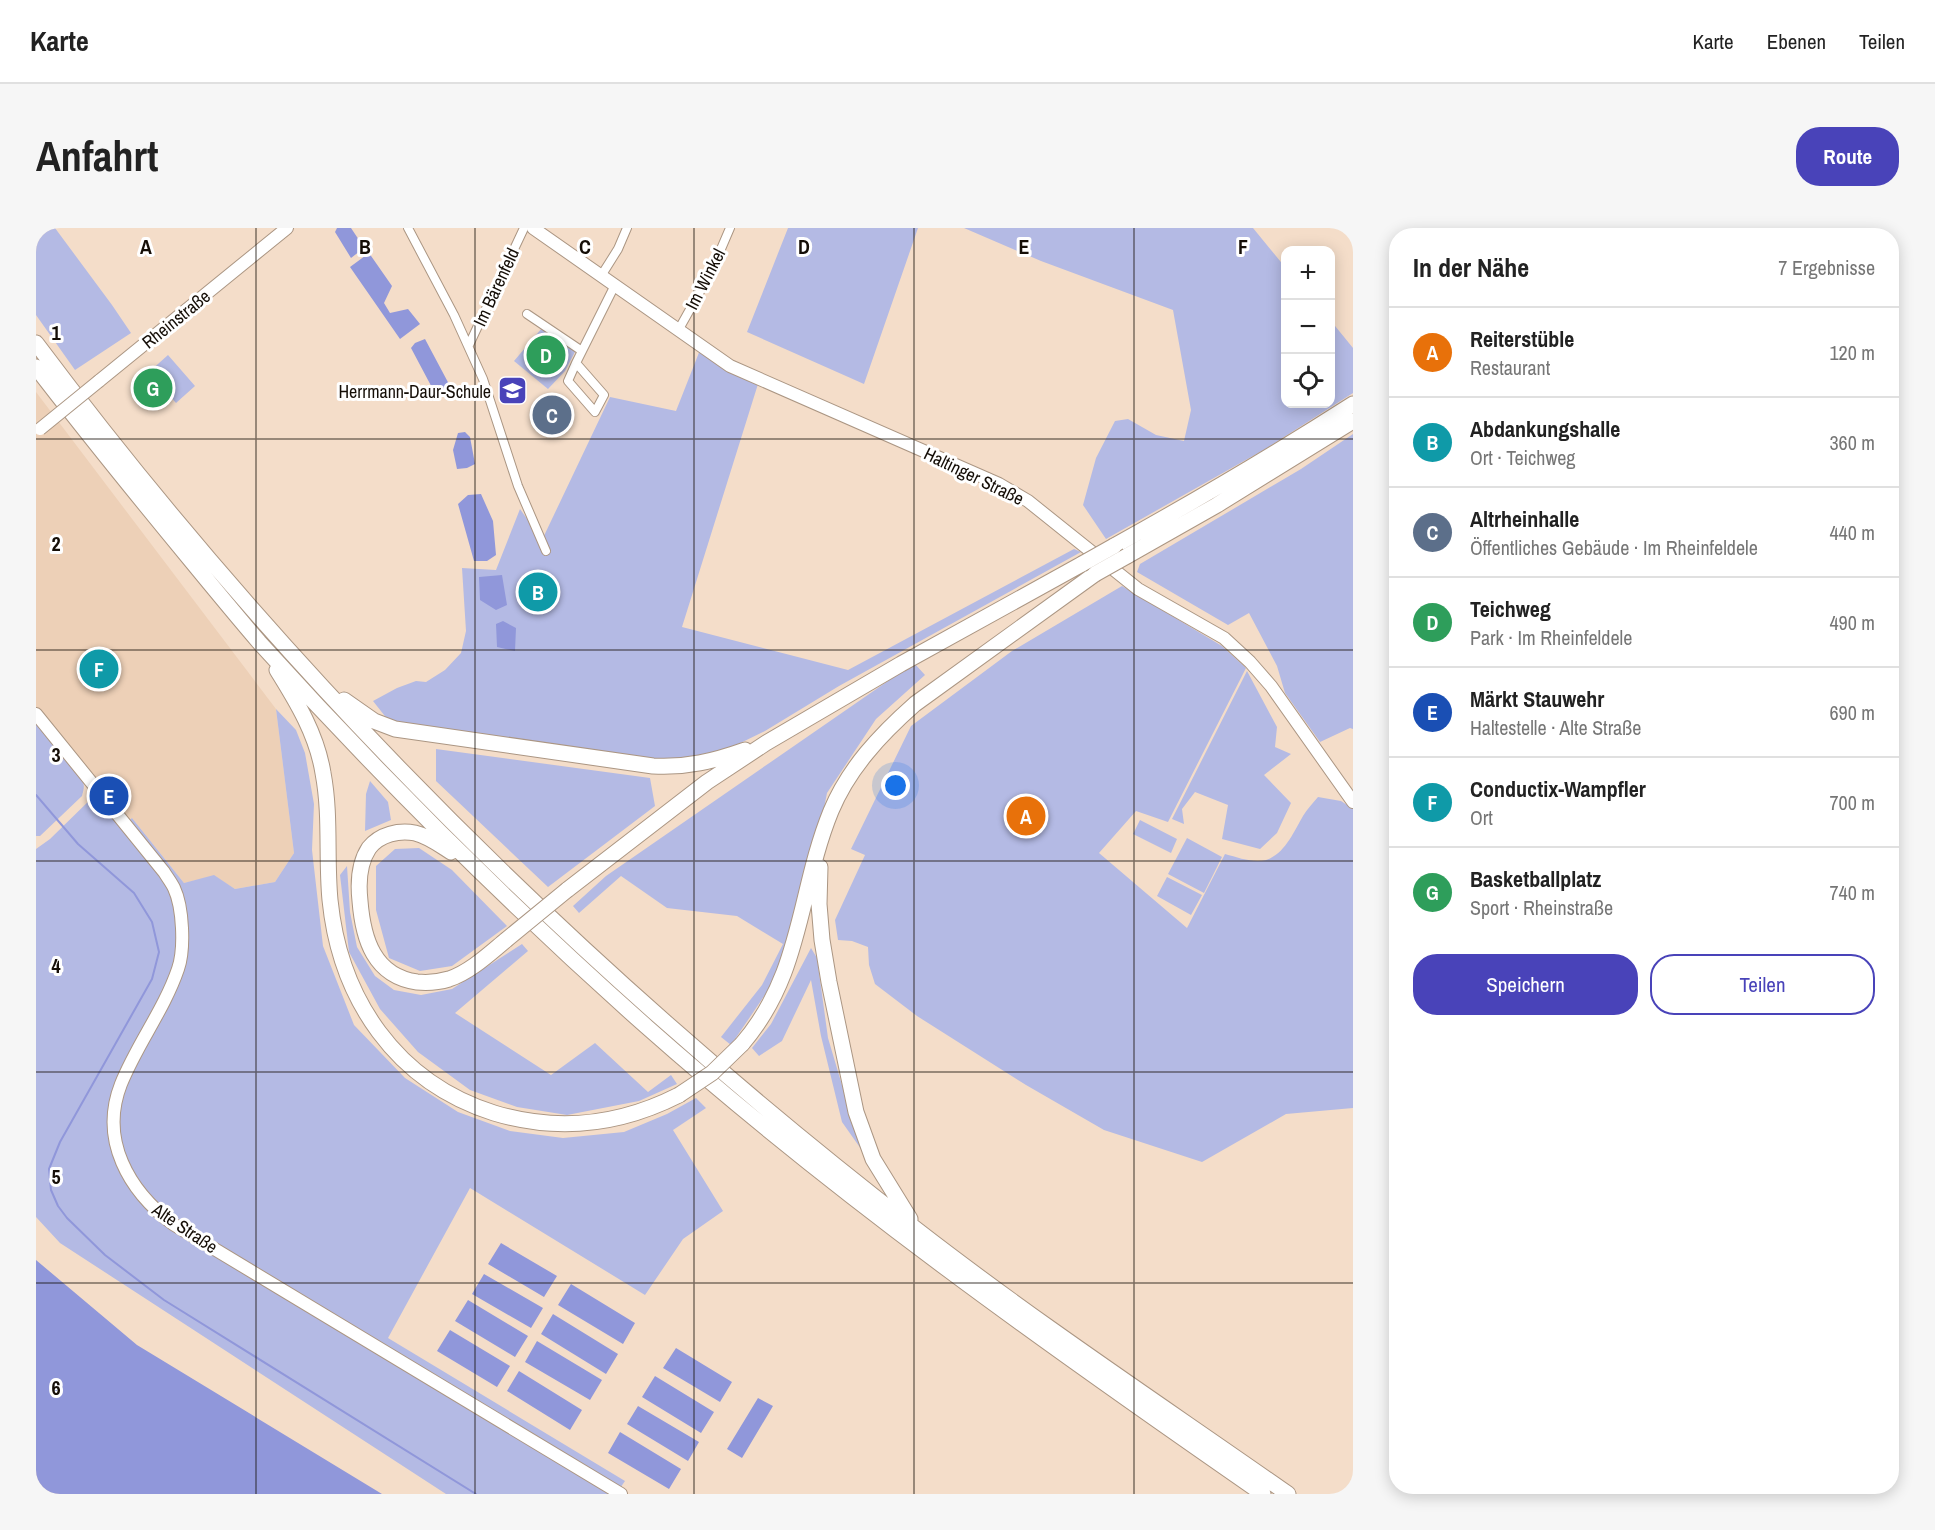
<!DOCTYPE html>
<html lang="de">
<head>
<meta charset="utf-8">
<style>
	:root { --surface:#fff; --page:#f6f6f6; --text:#222; --muted:#767676; --line:#e0e0e0; --accent:#4943b9 }
	body { margin:0; font-family:"Archivo Narrow",sans-serif; background:var(--page); color:var(--text) }
	.controls { position:absolute; right:18px; top:18px; display:grid; overflow:hidden; border-radius:12px; box-shadow:0 3px 15px #0003 }
	.controls button { width:54px; height:54px; display:grid; place-items:center; padding:0; border:0; border-bottom:2px solid var(--line); background:var(--surface); color:var(--text); font:30px sans-serif }
	.you { position:absolute; left:860px; top:558px; width:21px; height:21px; margin:-15px; border:4px solid #fff; border-radius:50%; background:#1a73e8; box-shadow:0 0 0 9px #1a73e833 }
	.badge { display:grid; place-items:center; width:39px; height:39px; border-radius:50%; background:var(--accent); color:#fff; font-size:20px; font-weight:700 }
	.pin { position:absolute; translate:-50% -50%; border:3px solid #fff; box-shadow:0 2px 6px #0006 }
	.list { margin:0; padding:0; list-style:none }
	h2 { display:flex; justify-content:space-between; align-items:center; height:78px; margin:0; padding:0 24px; font-size:26px }
	h2 small { font-size:20px; font-weight:400; color:var(--muted) }
	.list li { display:grid; grid-template-columns:39px 1fr auto; gap:18px; align-items:center; box-sizing:border-box; height:90px; padding:0 24px; border-top:2px solid var(--line) }
	.list b { display:block; font-size:22px; white-space:nowrap }
	.list p { margin:0; font-size:20px; white-space:nowrap; color:var(--muted) }
	.list em { font-size:20px; font-style:normal; color:var(--muted) }
	.actions { display:flex; gap:12px; padding:18px 24px }
	.actions a { flex:1; padding:14px 0; border:2px solid var(--accent); border-radius:24px; text-align:center; font-size:21px; color:var(--accent) }
	.actions .main { background:var(--accent); color:#fff }
	.icon { flex:none; width:33px; height:33px; fill:none; stroke:currentColor; stroke-width:2; stroke-linecap:round; stroke-linejoin:round }
	.map { position:relative; flex:none; width:1317px; height:1266px; overflow:hidden; border-radius:24px }
	header { display:flex; align-items:center; gap:36px; box-sizing:border-box; height:84px; padding:0 30px; background:var(--surface); border-bottom:2px solid var(--line) }
	header strong { font-size:28px }
	nav { display:flex; gap:33px; margin-inline-start:auto; font-size:21px }
	.intro { display:flex; align-items:center; justify-content:space-between; box-sizing:border-box; height:144px; padding:0 36px }
	h1 { margin:0; font-size:42px }
	.button { padding:15px 27px; border-radius:24px; background:var(--accent); color:#fff; font-size:21px; font-weight:700 }
	main { display:flex; gap:36px; padding:0 36px }
	aside { flex:1; background:var(--surface); border-radius:24px; box-shadow:0 3px 15px #0003 }
	.map>svg:first-child { display:block }
	.built { fill:#edd0b7 }
	.green { fill:#b4bae4 }
	.water { fill:#9097da }
	.lines { fill:none; stroke-linecap:round; stroke-linejoin:round }
	.stream { stroke:#9097da; stroke-width:2 }
	.street-casing { stroke:#ab9683; stroke-width:10 }
	.secondary-casing { stroke:#ab9683; stroke-width:14 }
	.highway-casing { stroke:#ab9683; stroke-width:17 }
	.street { stroke:#fff; stroke-width:8 }
	.secondary { stroke:#fff; stroke-width:12 }
	.highway { stroke:#fff; stroke-width:15 }
	.secondary-bridge-casing { stroke:#ab9683; stroke-width:14; stroke-linecap:butt }
	.highway-bridge-casing { stroke:#ab9683; stroke-width:17; stroke-linecap:butt }
	.secondary-bridge { stroke:#fff; stroke-width:12 }
	.highway-bridge { stroke:#fff; stroke-width:15 }
	.grid { fill:none; stroke:#150e07; stroke-width:1.5; stroke-opacity:0.55 }
	.labels { text-anchor:middle; dominant-baseline:central; stroke-width:6; stroke-linejoin:round; paint-order:stroke }
	.street-label { font-size:18px; fill:#150e07; stroke:#fff }
	.poi-label { font-size:18px; fill:#150e07; stroke:#fff; text-anchor:end }
	.grid-label { font-size:20px; text-anchor:middle; font-weight:bold; fill:#150e07; stroke:#fff; stroke-width:6; stroke-linejoin:round; paint-order:stroke }
</style>
</head>
<body>
<header>
<strong>Karte</strong>
<nav><a>Karte</a><a>Ebenen</a><a>Teilen</a></nav>
</header>
<div class="intro"><h1>Anfahrt</h1><a class="button">Route</a></div>
<main>
<div class="map">
<svg width="1317" height="1266" viewBox="0 0 1317 1266">
	<rect width="100%" height="100%" fill="#f4ddc9"/>
	<!-- built -->
	<path class="built" d="M0,164L240,481L258,625L239,654L199,661L178,648L148,655L96,590L85,598L41,543L0,496Z"/>
	<!-- green -->
	<path class="green" d="M0,0H19L76,77L95,105L39,142L0,87Z
		M752,0H882L828,156L711,104Z
		M928,0H1217L1249,39L1250,176H1294L1295,93L1317,120V165L1231,220L1070,311L1047,277L1060,230L1079,193L1092,191L1120,207L1148,213L1155,182L1137,82L1005,33Z
		M506,100L540,122L529,143L512,161L478,133Z
		M664,122L722,156L646,399L812,442L1038,321L1045,324L803,458L729,503L690,522L637,534L401,502L352,492L337,473L361,460L380,453L390,454L409,442L425,425L430,403L426,340L460,342L484,281L506,312L574,169L640,183Z
		M132,127L159,158L140,175L119,151L126,160L116,168L108,159L119,151L113,144Z
		M1317,206V501L1314,500L1284,514L1249,465L1241,438L1213,385L1192,397L1101,344L1104,336L1265,241Z
		M1086,358L1186,418L1210,440L1132,594L1100,583L1063,625L1151,700L1189,626C1200,629 1211,633 1222,633C1246,633 1257,605 1267,588C1271,581 1277,575 1282,569L1305,573L1317,581V880L1250,886L1166,934L1068,902L990,857L881,788L839,756L833,737L832,719L816,713L802,712L799,692L829,627L815,621L875,498L976,423Z
		M878,435L889,447L840,491L791,565L767,685L733,761L695,817L685,809L726,757L747,716L701,688L631,680L585,648L543,685L537,678L570,648Z
		M1211,443L1241,499L1239,519L1255,526L1228,547L1255,575L1241,605L1224,621L1186,611L1192,577L1159,564L1146,581L1148,596L1136,591Z
		M240,481L260,502L269,525L278,576L276,622L287,718L318,797L369,850L422,884L474,903L527,910L588,904L631,886L660,870L670,880L637,902L687,983L647,1011L609,1067L434,960L352,1110L589,1253L580,1266H410L24,1015L0,989V621L14,611L60,566L86,598L96,590L148,655L178,647L199,661L239,654L258,625Z
		M0,496C12,510 42,538 47,554C49,559 47,563 46,568L4,608H0Z
		M400,521L614,550L619,578L512,659L400,553Z
		M334,553L352,574L355,592L329,603L330,566Z
		M1104,592L1141,611L1135,625L1097,606Z
		M1151,610L1186,629L1168,665L1132,646Z
		M383,620L416,642L471,698L416,738L384,743L353,730L340,682V638L359,621Z
		M311,638L314,684L321,719L339,748L358,762L385,767L416,761L486,716L492,723L419,785L515,847L559,815L612,864L635,847L641,856L603,873L531,887L481,879L434,862L382,824L344,781L313,724L304,647Z
		M1131,649L1166,667L1155,687L1121,668Z
		M775,720L781,730L792,810L825,921L806,894L785,808L775,752L746,813L723,828L716,820L735,796Z"/>
	<!-- water -->
	<path class="water" d="M301,0H315L325,15L324,23L315,30L299,4Z
		M333,25L356,58L348,75L354,85L372,81L384,96L364,111L314,39Z
		M389,111L414,158L408,168L401,169L375,120L379,115Z
		M429,204L434,209L439,236L431,240L421,241L417,222L422,205Z
		M445,266L457,293L460,327L451,333H438L422,276L432,267Z
		M466,347L471,377L460,382L444,372L443,349Z
		M467,393L480,400L479,423L461,419L460,396Z
		M465,1015L521,1048L508,1069L452,1036Z
		M0,1032L101,1117L346,1266H0Z
		M448,1046L507,1080L495,1100L436,1066Z
		M535,1056L599,1095L587,1116L522,1077Z
		M432,1072L492,1108L479,1129L419,1093Z
		M517,1086L582,1126L570,1146L505,1106Z
		M414,1102L474,1138L461,1159L401,1123Z
		M501,1113L566,1152L554,1172L489,1134Z
		M640,1120L696,1154L684,1174L627,1140Z
		M483,1143L546,1182L534,1202L471,1163Z
		M619,1148L678,1184L665,1205L606,1169Z
		M722,1170L737,1178L706,1230L691,1221Z
		M602,1178L663,1214L652,1233L591,1196Z
		M584,1204L645,1241L633,1261L572,1225Z"/>
	<g class="lines">
		<!-- stream -->
		<path class="stream" d="M0,567L42,616L98,665L116,694L123,724L116,751L24,914L13,941L15,962L22,978L31,990L69,1027L128,1072L440,1266"/>
		<defs>
			<path id="street" d="M372,0L418,87L447,151L482,258L510,323
				M565,48L582,21L591,0
				M491,86L546,123
				M643,101L676,42L694,0
				M433,117L488,0
				M540,135L532,153L559,184L568,167L540,135L579,57"/>
			<path id="secondary" d="M497,0L694,138L963,256L992,273L1102,361L1188,410L1214,434L1235,458L1317,574
				M63,153L251,0
				M0,486L128,644C131,649 135,654 138,660C147,679 149,721 142,741C128,782 101,816 85,856C63,912 93,963 137,996L585,1266"/>
			<path id="highway" d="M0,115C251,450 550,746 881,1002C1001,1095 1128,1179 1252,1266
				M0,139C50,204 101,267 153,330C176,358 199,386 223,414C345,549 475,678 611,799C804,970 1015,1119 1227,1266
				M1078,318C1159,273 1239,226 1317,176
				M1091,328L1181,277L1317,193
				M241,442C261,474 281,507 287,545C295,587 290,630 294,672C304,771 360,854 458,885C521,904 584,897 643,867
				M308,472L338,493L359,501L617,538C650,540 678,533 709,522
				M415,624C404,617 392,608 379,605C363,602 344,606 333,620C323,635 322,655 324,673C327,711 338,748 381,754C391,755 403,754 413,751C434,744 453,726 470,712
				M784,639L783,676L786,712L793,754L820,884L837,931L874,991
				M531,662L671,554L730,515L865,436L1046,336
				M706,816C767,745 762,664 795,583C813,540 844,507 879,476L1059,346"/>
		</defs>
		<!-- street casing -->
		<use href="#street" class="street-casing"/>
		<!-- secondary casing -->
		<use href="#secondary" class="secondary-casing"/>
		<!-- highway casing -->
		<use href="#highway" class="highway-casing"/>
		<!-- street -->
		<use href="#street" class="street"/>
		<!-- secondary -->
		<use href="#secondary" class="secondary"/>
		<!-- highway -->
		<use href="#highway" class="highway"/>
		<defs>
			<path id="secondary-bridge" d="M4,201L63,153"/>
			<path id="highway-bridge" d="M1046,336L1078,318
				M1059,346L1091,328
				M470,712L531,662
				M643,867L676,845L706,816"/>
		</defs>
		<!-- secondary-bridge casing -->
		<use href="#secondary-bridge" class="secondary-bridge-casing"/>
		<!-- highway-bridge casing -->
		<use href="#highway-bridge" class="highway-bridge-casing"/>
		<!-- secondary-bridge -->
		<use href="#secondary-bridge" class="secondary-bridge"/>
		<!-- highway-bridge -->
		<use href="#highway-bridge" class="highway-bridge"/>
	</g>
	<!-- grid -->
	<path class="grid" d="M220,0V1266M439,0V1266M658,0V1266M878,0V1266M1098,0V1266M0,211H1317M0,422H1317M0,633H1317M0,844H1317M0,1055H1317"/>
	<!-- icons -->
	<defs>
		<symbol id="school-square" viewBox="-11 -11 22 22"><rect x="-9" y="-9" width="18" height="18" rx="4" fill="#4943b9" stroke="#fff"/><path d="M0-5L7-2L0 1L-7-2ZM-4 1L0 2.5L4 1V4Q0 6-4 4Z" fill="#fff"/></symbol>
	</defs>
	<g fill-rule="evenodd">
		<use href="#school-square" x="460" y="146" width="33" height="33"/>
	</g>
	<g class="labels">
		<!-- street labels -->
		<g class="street-label">
			<text transform="translate(669 51) rotate(-63)">Im Winkel</text>
			<text transform="translate(460 59) rotate(-65)">Im Bärenfeld</text>
			<text transform="translate(140 91) rotate(-39)">Rheinstraße</text>
			<text transform="translate(938 248) rotate(26)">Haltinger Straße</text>
			<text transform="translate(149 1000) rotate(34)">Alte Straße</text>
		</g>
		<!-- poi labels -->
		<g class="poi-label">
			<text x="455" y="163">Herrmann-Daur-Schule</text>
		</g>
	</g>
	<g class="grid-label">
		<text x="110" y="26">A</text>
		<text x="329" y="26">B</text>
		<text x="549" y="26">C</text>
		<text x="768" y="26">D</text>
		<text x="988" y="26">E</text>
		<text x="1207" y="26">F</text>
		<text x="20" y="112">1</text>
		<text x="20" y="323">2</text>
		<text x="20" y="534">3</text>
		<text x="20" y="745">4</text>
		<text x="20" y="956">5</text>
		<text x="20" y="1167">6</text>
	</g>
</svg>
<div class="controls">
<button>+</button>
<button>−</button>
<button><svg class="icon" aria-label="locate" viewBox="0 0 24 24"><circle cx="12" cy="12" r="6"/><path d="M12 2v4M12 18v4M2 12h4M18 12h4"/></svg></button>
</div>
<div class="you"></div>
<div class="pin badge" style="left:990px;top:588px;background:#e8710a">A</div>
<div class="pin badge" style="left:502px;top:364px;background:#0f9aa8">B</div>
<div class="pin badge" style="left:516px;top:187px;background:#5c6f8a">C</div>
<div class="pin badge" style="left:510px;top:127px;background:#2e9e5b">D</div>
<div class="pin badge" style="left:73px;top:568px;background:#1a4fb4">E</div>
<div class="pin badge" style="left:63px;top:441px;background:#0f9aa8">F</div>
<div class="pin badge" style="left:117px;top:160px;background:#2e9e5b">G</div>
</div>
<aside>
<h2>In der Nähe<small>7 Ergebnisse</small></h2>
<ul class="list">
<li><span class="badge" style="background:#e8710a">A</span><div><b>Reiterstüble</b><p>Restaurant</p></div><em>120 m</em></li>
<li><span class="badge" style="background:#0f9aa8">B</span><div><b>Abdankungshalle</b><p>Ort · Teichweg</p></div><em>360 m</em></li>
<li><span class="badge" style="background:#5c6f8a">C</span><div><b>Altrheinhalle</b><p>Öffentliches Gebäude · Im Rheinfeldele</p></div><em>440 m</em></li>
<li><span class="badge" style="background:#2e9e5b">D</span><div><b>Teichweg</b><p>Park · Im Rheinfeldele</p></div><em>490 m</em></li>
<li><span class="badge" style="background:#1a4fb4">E</span><div><b>Märkt Stauwehr</b><p>Haltestelle · Alte Straße</p></div><em>690 m</em></li>
<li><span class="badge" style="background:#0f9aa8">F</span><div><b>Conductix-Wampfler</b><p>Ort</p></div><em>700 m</em></li>
<li><span class="badge" style="background:#2e9e5b">G</span><div><b>Basketballplatz</b><p>Sport · Rheinstraße</p></div><em>740 m</em></li>
</ul>
<div class="actions"><a class="main">Speichern</a><a>Teilen</a></div>
</aside>
</main>
</body>
</html>
